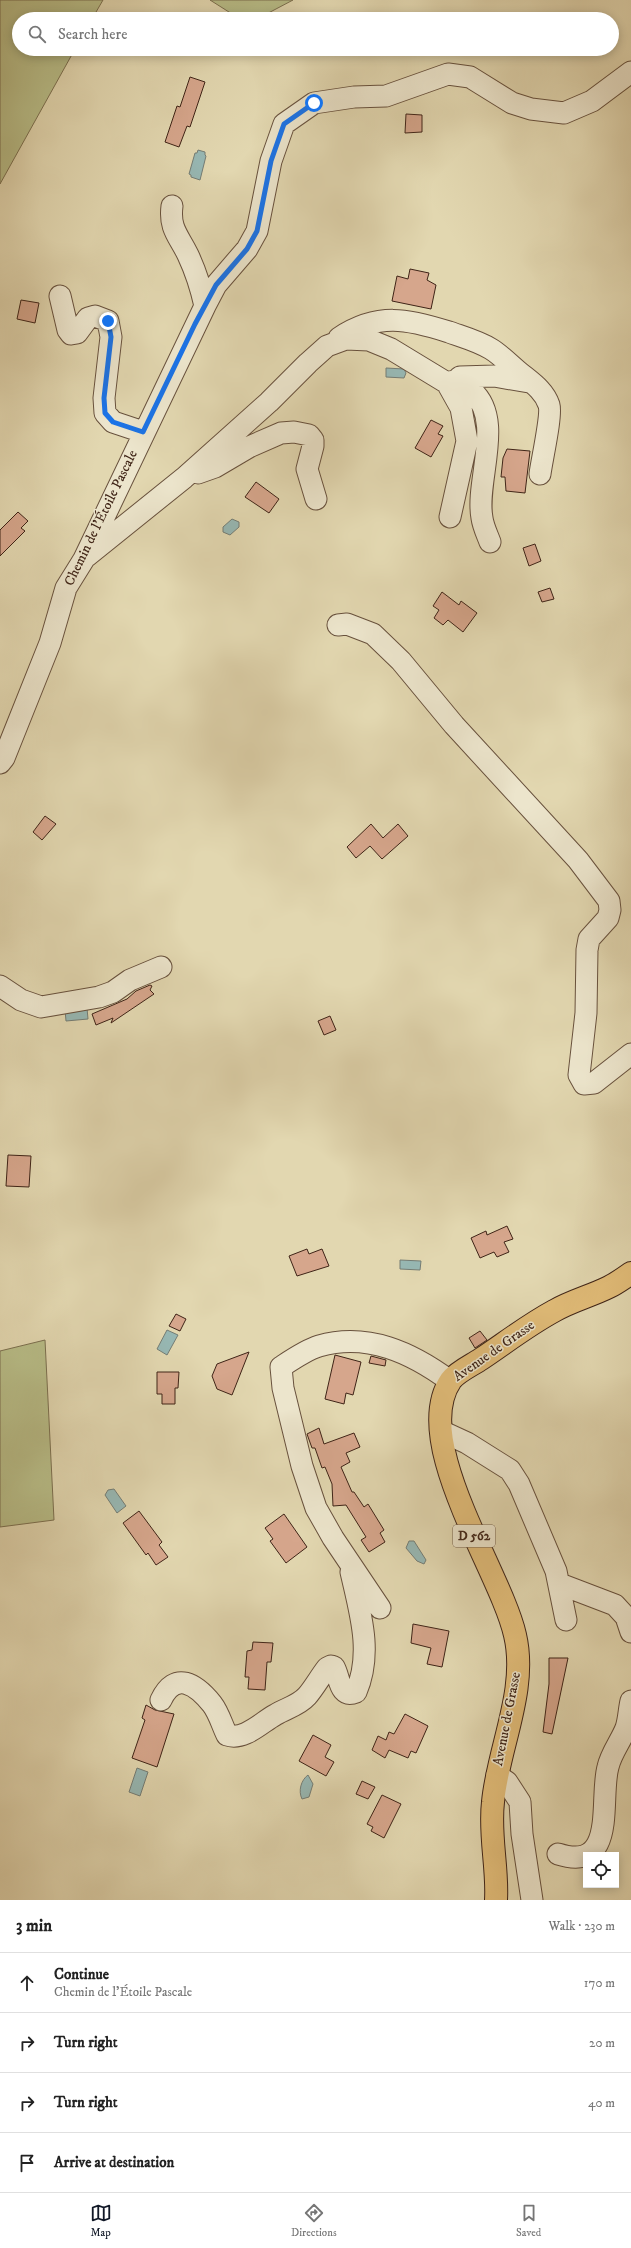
<!DOCTYPE html>
<html lang="en">
<head>
<meta charset="utf-8">
<style>
	:root { --surface:#fff; --page:#f2f2f2; --text:#222; --muted:#767676; --line:#e0e0e0; --accent:#111827 }
	body { margin:0; font-family:"IM FELL DW Pica",serif; background:var(--page); color:var(--text) }
	.controls { position:absolute; right:12px; bottom:12px; display:grid; overflow:hidden; border-radius:0px; box-shadow:0 2px 10px #0003 }
	.controls button { width:36px; height:36px; display:grid; place-items:center; padding:0; border:0; border-bottom:1px solid var(--line); background:var(--surface); color:var(--text); font:20px sans-serif }
	.stop { position:absolute; width:12px; height:12px; margin:-9px; border:3px solid #1a73e8; border-radius:50%; background:#fff }
	.stop.end { background:#1a73e8; border-color:#fff; box-shadow:0 1px 4px #0008 }
	.list { margin:0; padding:0; list-style:none }
	h2 { display:flex; justify-content:space-between; align-items:center; height:52px; margin:0; padding:0 16px; font-size:17px }
	h2 small { font-size:13px; font-weight:400; color:var(--muted) }
	.list li { display:grid; grid-template-columns:26px 1fr auto; gap:12px; align-items:center; box-sizing:border-box; height:60px; padding:0 16px; border-top:1px solid var(--line) }
	.list b { display:block; font-size:15px; white-space:nowrap }
	.list p { margin:0; font-size:13px; white-space:nowrap; color:var(--muted) }
	.list em { font-size:13px; font-style:normal; color:var(--muted) }
	.icon { flex:none; width:22px; height:22px; fill:none; stroke:currentColor; stroke-width:2; stroke-linecap:round; stroke-linejoin:round }
	.map { position:relative; flex:none; width:631px; height:1900px; overflow:hidden }
	.search { position:absolute; background:var(--surface); box-shadow:0 2px 10px #0003; left:12px; right:12px; top:12px; height:44px; display:flex; align-items:center; gap:10px; box-sizing:border-box; padding:0 14px; border-radius:22px; color:var(--muted); font-size:15px }
	.sheet { height:292px; background:var(--surface) }
	nav { display:flex; justify-content:space-around; align-items:center; box-sizing:border-box; height:56px; border-top:1px solid var(--line); background:var(--surface); font-size:11px; color:var(--muted) }
	nav a { display:grid; justify-items:center; gap:2px }
	nav .on { color:var(--accent) }
	.map>svg:first-child { display:block }
	.green { fill:#b8bd88; stroke:#7c7050 }
	.water { fill:#97b8b4; stroke:#747d75 }
	.building { fill:#d6a68c; stroke:#3f2417 }
	.lines { fill:none; stroke-linecap:round; stroke-linejoin:round }
	.minor-casing { stroke:#68513d; stroke-width:23 }
	.major-casing { stroke:#3f2417; stroke-width:24 }
	.minor { stroke:#ece5cc; stroke-width:21 }
	.major { stroke:#e1bc78; stroke-width:22 }
	.route { stroke:#1a73e8; stroke-width:5 }
	.labels { text-anchor:middle; dominant-baseline:central; stroke-width:3; stroke-linejoin:round; paint-order:stroke }
	.shield { fill:#ece5cc; stroke:#735e4d; stroke-width:1 }
	.shield-label { font-size:13px; font-weight:bold; fill:#3f2417 }
	.street-label { font-size:14px; fill:#3f2417; stroke:#ece5cc }
</style>
</head>
<body>
<div class="map">
<svg width="631" height="1900" viewBox="0 0 631 1900">
	<rect width="100%" height="100%" fill="#e2d7b0"/>
	<filter id="stains"><feTurbulence type="fractalNoise" baseFrequency=".005" numOctaves="4"/><feColorMatrix values="0 0 0 0 .2 0 0 0 0 .09 0 0 0 0 .02 0 0 0 .5 -.17"/></filter>
	<radialGradient id="worn" r=".72"><stop offset=".6" stop-color="#630" stop-opacity="0"/><stop offset="1" stop-color="#630" stop-opacity=".3"/></radialGradient>
	<!-- green -->
	<path class="green" d="M0,0H103L92,19H19V49H75L0,184Z
		M210,0H293L257,19H240Z
		M45,1340L54,1520L0,1527V1351Z"/>
	<!-- water -->
	<path class="water" d="M198,150L205,152V155L206,156L200,180L191,177V175L189,174L195,153H197Z
		M386,368L404,369L406,373L404,378L386,377Z
		M232,519L239,522V527L230,535L223,532V527Z
		M87,1008L88,1019L66,1021L65,1010Z
		M400,1260L421,1261L420,1270L400,1269Z
		M167,1330L178,1335L167,1355L157,1349Z
		M114,1489L126,1506L117,1513L105,1495L108,1490Z
		M409,1541H414L426,1560L424,1564L417,1561L406,1548Z
		M137,1768L148,1772L140,1796L129,1792Z
		M308,1775L313,1784L309,1797L302,1799C298,1791 301,1780 308,1775Z"/>
	<!-- building -->
	<path class="building" d="M190,77L205,82L190,127L187,126L179,147L165,142L177,106L180,107Z
		M406,114L422,115V132L405,133Z
		M410,269L429,273L427,280L436,285L431,309L392,301L397,276L408,279Z
		M21,300L39,303L35,323L17,319Z
		M431,420L443,426L438,434L443,436L431,457L415,448Z
		M507,449L530,451L525,493L506,491L505,477H501L503,458Z
		M256,482L279,499L269,513L245,497Z
		M18,512L28,521L21,528L25,531L0,556V530Z
		M535,544L541,561L529,566L523,548Z
		M550,588L554,599L542,602L538,592Z
		M442,592L459,605L461,601L477,613L463,632L448,620L443,625L434,618L439,610L433,606Z
		M45,816L56,824L42,840L33,832Z
		M371,824L383,838L398,824L408,836L382,859L370,846L356,858L347,847Z
		M150,985L152,986L150,990L154,994L111,1023L113,1018L96,1025L92,1014L127,999L136,991Z
		M330,1016L336,1030L324,1035L318,1021Z
		M8,1155L31,1156L29,1187L6,1186Z
		M507,1226L513,1239L504,1242L509,1252L497,1257L494,1252L480,1258L471,1238L486,1231L487,1235Z
		M307,1249L309,1254L322,1249L329,1266L297,1276L289,1256Z
		M176,1314L186,1319L180,1331L169,1326Z
		M480,1331L487,1340L475,1348L469,1338Z
		M249,1352L232,1395L217,1389L212,1376L217,1364Z
		M335,1355L361,1362L353,1395L346,1393L344,1404L325,1399Z
		M371,1356L386,1360L385,1366L369,1363Z
		M157,1372H179L178,1388H175V1404H162V1394H157Z
		M319,1428L324,1444L354,1433L360,1447L346,1453L350,1462L341,1467L352,1492H354L364,1507L368,1504L384,1530L380,1533L385,1542L369,1552L361,1540L366,1537L346,1505L333,1506L332,1484L325,1467L322,1468L315,1448H312L307,1434Z
		M139,1511L162,1542L159,1545L168,1557L156,1565L148,1553L146,1555L123,1523Z
		M284,1514L307,1547L286,1563L270,1541L273,1539L265,1528Z
		M413,1624L449,1631L442,1667L427,1664L431,1648L411,1643Z
		M253,1642L273,1643L271,1662H267L265,1690L248,1689L249,1677H245L247,1651L252,1650Z
		M549,1658H568L552,1734L543,1732L549,1684Z
		M146,1705L155,1710L174,1714L157,1767L132,1758L145,1720L142,1718Z
		M405,1714L428,1726L416,1753L411,1751L408,1758L389,1750L385,1758L372,1750L378,1736L386,1740L389,1732L394,1734Z
		M313,1735L331,1745L325,1757L334,1762L326,1776L299,1761Z
		M362,1781L375,1787L368,1799L356,1794Z
		M382,1795L401,1804L384,1838L371,1831L373,1827L367,1824Z"/>
	<g class="lines">
		<defs>
			<path id="minor" d="M172,206C169,229 179,236 188,255C196,272 201,288 205,306
				M60,296L68,330L71,334L77,333L88,318L95,316L108,321L111,337L104,398L105,413L113,422L143,432
				M339,338C378,312 408,319 449,332C463,337 478,341 491,349C501,355 510,365 519,372C531,382 544,390 549,405C552,415 542,459 540,474
				M456,381C461,384 467,387 472,391C505,420 475,481 482,518C483,526 487,534 490,542
				M449,382L456,381L460,377L494,376L529,382
				M198,473L215,467L249,447L281,433L294,432L309,435L313,440V446L307,469L316,499
				M87,556L184,478L269,402L308,363L327,346L346,339L369,340L391,349L447,383L461,408L467,441L450,517
				M338,625L347,624L373,634L401,661L454,725L578,860L609,901L610,910L608,918L589,939L587,950L586,1013L579,1075L584,1084L594,1083L631,1054
				M0,763L4,758L50,643L66,588L84,559L205,306L216,285L247,249L257,231L271,161L284,124L314,103L354,97L386,96L448,74L470,77L512,103L531,109L564,113L592,101L631,72
				M0,986L21,1000L41,1007L99,997L113,992L130,980L161,967
				M441,1431L467,1443L510,1470L519,1484L556,1571L566,1620
				M560,1584L615,1605L626,1617L631,1632
				M380,1608L333,1538L316,1508L302,1466L283,1388L281,1367C293,1359 306,1350 319,1346C368,1332 412,1353 450,1381
				M161,1700C175,1670 196,1684 212,1704C219,1713 222,1725 227,1735C244,1741 262,1722 275,1715C286,1708 298,1706 307,1696C314,1688 320,1677 327,1668L331,1666L334,1667C340,1677 339,1699 356,1692C373,1653 360,1612 351,1572
				M497,1775L507,1782L520,1802L522,1834L532,1900
				M558,1854C618,1873 599,1799 608,1767C611,1753 621,1741 626,1728C629,1719 629,1709 631,1701"/>
			<path id="major" d="M496,1900C498,1868 489,1835 493,1802C498,1748 528,1690 515,1635C501,1572 409,1441 451,1380C457,1372 472,1365 481,1359C505,1343 528,1325 554,1311C571,1301 591,1296 609,1287C617,1283 624,1278 631,1273"/>
		</defs>
		<!-- minor casing -->
		<use href="#minor" class="minor-casing"/>
		<!-- major casing -->
		<use href="#major" class="major-casing"/>
		<!-- minor -->
		<use href="#minor" class="minor"/>
		<!-- major -->
		<use href="#major" class="major"/>
	</g>
	<g class="lines">
		<!-- route -->
		<path class="route" d="M108,321L111,337L104,398L105,413L113,422L143,432L195,324L216,285L247,249L257,231L271,161L284,124L314,103"/>
	</g>
	<g class="labels">
		<!-- shield labels -->
		<rect class="shield" x="453" y="1525" width="42" height="22" rx="3"/>
		<g class="shield-label">
			<text x="474" y="1536">D 562</text>
		</g>
		<!-- street labels -->
		<g class="street-label">
			<text transform="translate(101 518) rotate(-64)">Chemin de l'Étoile Pascale</text>
			<text transform="translate(494 1351) rotate(-35)">Avenue de Grasse</text>
			<text transform="translate(507 1719) rotate(-79)">Avenue de Grasse</text>
		</g>
	</g>
	<rect width="100%" height="100%" filter="url(#stains)"/>
	<rect width="100%" height="100%" fill="url(#worn)"/>
</svg>
<div class="controls">
<button><svg class="icon" aria-label="locate" viewBox="0 0 24 24"><circle cx="12" cy="12" r="6"/><path d="M12 2v4M12 18v4M2 12h4M18 12h4"/></svg></button>
</div>
<div class="stop" style="left:314px;top:103px"></div>
<div class="stop end" style="left:108px;top:321px"></div>
<div class="search"><svg class="icon" aria-label="search" viewBox="0 0 24 24"><circle cx="10" cy="10" r="6"/><path d="M15 15l6 6"/></svg>Search here</div>
</div>
<section class="sheet">
<h2>3 min<small>Walk · 230 m</small></h2>
<ul class="list">
<li><svg class="icon" aria-label="ahead" viewBox="0 0 24 24"><path d="M12 20V5M6 11l6-6 6 6"/></svg><div><b>Continue</b><p>Chemin de l'Étoile Pascale</p></div><em>170 m</em></li>
<li><svg class="icon" aria-label="right" viewBox="0 0 24 24"><path d="M7 20v-9h11M14 6l5 5-5 5"/></svg><div><b>Turn right</b></div><em>20 m</em></li>
<li><svg class="icon" aria-label="right" viewBox="0 0 24 24"><path d="M7 20v-9h11M14 6l5 5-5 5"/></svg><div><b>Turn right</b></div><em>40 m</em></li>
<li><svg class="icon" aria-label="arrive" viewBox="0 0 24 24"><path d="M6 21V4h12l-3 4 3 4H6"/></svg><div><b>Arrive at destination</b></div></li>
</ul>
</section>
<nav>
<a class="on"><svg class="icon" aria-label="map" viewBox="0 0 24 24"><path d="M3 6l6-2 6 2 6-2v14l-6 2-6-2-6 2zM9 4v14M15 6v14"/></svg>Map</a>
<a><svg class="icon" aria-label="directions" viewBox="0 0 24 24"><path d="M12 3l9 9-9 9-9-9zM9 14v-3h6M13 9l2 2-2 2"/></svg>Directions</a>
<a><svg class="icon" aria-label="saved" viewBox="0 0 24 24"><path d="M7 4h10v16l-5-4-5 4z"/></svg>Saved</a>
</nav>
</body>
</html>
